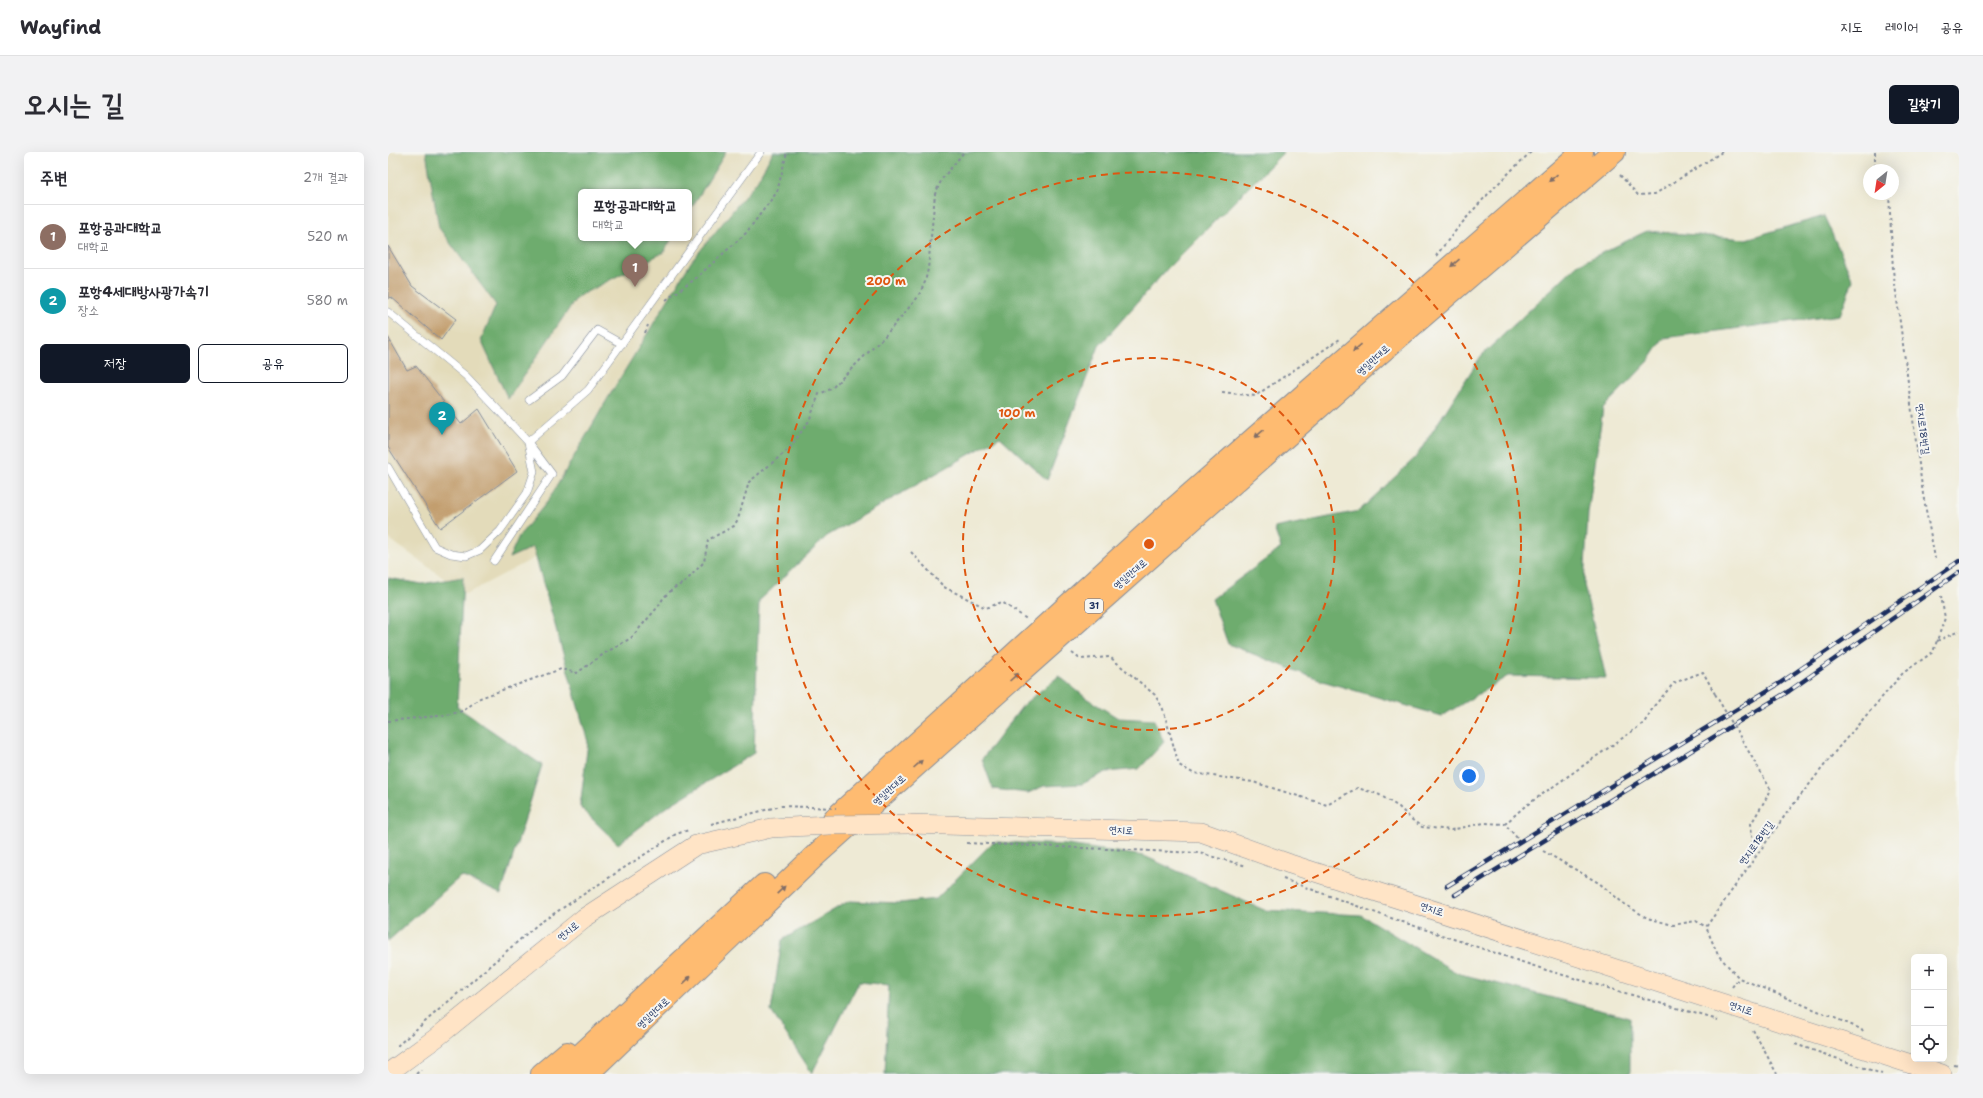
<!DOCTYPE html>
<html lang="ko">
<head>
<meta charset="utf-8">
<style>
	:root { --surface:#fff; --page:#f2f2f3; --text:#2b2b33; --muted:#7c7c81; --line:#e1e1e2; --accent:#111827 }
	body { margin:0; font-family:"Shantell Sans","Poor Story",sans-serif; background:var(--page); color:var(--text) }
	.controls { position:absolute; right:12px; bottom:12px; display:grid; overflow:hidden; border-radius:6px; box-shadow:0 4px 16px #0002 }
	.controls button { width:36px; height:36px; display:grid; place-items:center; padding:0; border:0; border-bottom:1px solid var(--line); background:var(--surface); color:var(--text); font:20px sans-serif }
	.compass { position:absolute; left:1475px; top:12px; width:36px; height:36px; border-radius:50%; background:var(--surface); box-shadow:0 4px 16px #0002; rotate:210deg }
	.you { position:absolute; left:1081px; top:624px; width:14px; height:14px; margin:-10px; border:3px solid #fff; border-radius:50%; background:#1a73e8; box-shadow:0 0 0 6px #1a73e833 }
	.badge { display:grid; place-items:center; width:26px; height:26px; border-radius:50%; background:var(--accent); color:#fff; font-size:13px; font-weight:700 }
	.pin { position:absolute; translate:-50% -33px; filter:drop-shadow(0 1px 2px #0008) }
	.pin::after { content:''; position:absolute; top:21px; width:14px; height:12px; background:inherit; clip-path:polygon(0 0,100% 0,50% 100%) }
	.popup { position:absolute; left:190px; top:37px; width:114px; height:52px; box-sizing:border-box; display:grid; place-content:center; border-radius:6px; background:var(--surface); filter:drop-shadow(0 1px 3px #0005); font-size:13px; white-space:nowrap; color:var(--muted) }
	.popup b { font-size:15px; color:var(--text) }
	.popup::after { content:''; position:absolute; left:50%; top:100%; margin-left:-8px; border:8px solid transparent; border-top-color:var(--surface) }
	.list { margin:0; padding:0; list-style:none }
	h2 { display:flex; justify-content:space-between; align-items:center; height:52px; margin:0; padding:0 16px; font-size:17px }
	h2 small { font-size:13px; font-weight:400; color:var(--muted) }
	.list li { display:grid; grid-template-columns:26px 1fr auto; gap:12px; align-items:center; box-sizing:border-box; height:64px; padding:0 16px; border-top:1px solid var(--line) }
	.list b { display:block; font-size:15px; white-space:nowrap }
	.list p { margin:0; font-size:13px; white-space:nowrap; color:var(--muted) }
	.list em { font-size:13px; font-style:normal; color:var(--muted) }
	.actions { display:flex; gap:8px; padding:12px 16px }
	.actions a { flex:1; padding:9px 0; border:1px solid var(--accent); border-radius:6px; text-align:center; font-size:14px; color:var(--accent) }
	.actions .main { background:var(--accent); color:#fff }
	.icon { flex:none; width:22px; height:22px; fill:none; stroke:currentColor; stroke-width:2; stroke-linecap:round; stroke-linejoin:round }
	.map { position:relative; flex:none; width:1571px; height:922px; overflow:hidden; border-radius:6px }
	header { display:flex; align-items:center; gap:24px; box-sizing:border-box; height:56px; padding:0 20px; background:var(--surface); border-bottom:1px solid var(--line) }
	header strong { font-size:19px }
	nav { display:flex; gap:22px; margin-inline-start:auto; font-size:14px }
	.intro { display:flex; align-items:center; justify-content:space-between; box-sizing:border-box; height:96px; padding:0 24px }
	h1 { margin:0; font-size:28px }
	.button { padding:10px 18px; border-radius:6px; background:var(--accent); color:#fff; font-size:14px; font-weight:700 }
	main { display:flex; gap:24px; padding:0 24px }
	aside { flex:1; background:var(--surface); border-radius:6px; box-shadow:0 4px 16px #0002 }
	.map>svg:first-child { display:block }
	.built { fill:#e3dbba; fill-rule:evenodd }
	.forest { fill:#6eac6e; stroke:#446e66 }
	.building { fill:#c29e6e }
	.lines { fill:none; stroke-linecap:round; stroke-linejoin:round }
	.service-casing { stroke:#848c9a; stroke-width:8 }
	.secondary-casing { stroke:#848c9a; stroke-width:20 }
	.trunk-casing { stroke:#848c9a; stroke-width:24 }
	.path { stroke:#848c9a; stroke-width:2; stroke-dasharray:3 3; stroke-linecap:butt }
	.service { stroke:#fff; stroke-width:7 }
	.secondary { stroke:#ffe4c6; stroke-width:19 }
	.trunk { stroke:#febb71; stroke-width:22 }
	.rail-casing { stroke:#1b2f5e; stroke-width:4.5 }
	.rail { stroke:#f6f6f2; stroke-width:3; stroke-dasharray:9; stroke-linecap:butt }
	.secondary-bridge-casing { stroke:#848c9a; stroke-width:20; stroke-linecap:butt }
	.path-bridge { stroke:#848c9a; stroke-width:2; stroke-dasharray:3 3; stroke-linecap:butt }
	.secondary-bridge { stroke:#ffe4c6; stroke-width:19 }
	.oneway { fill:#816e67 }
	.ring { fill:none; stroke:#de5710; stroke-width:2; stroke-dasharray:7 5 }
	.labels { text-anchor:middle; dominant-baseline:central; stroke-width:4; stroke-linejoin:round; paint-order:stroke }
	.shield { fill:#f6f6f2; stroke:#5d6b8a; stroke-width:1 }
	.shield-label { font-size:9px; font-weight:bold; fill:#1b2f5e }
	.street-label { font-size:10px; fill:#1b2f5e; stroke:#f6f6f2 }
	.centre { fill:#de5710; stroke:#f6f6f2; stroke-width:2 }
	.ring-label { font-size:12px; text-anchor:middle; font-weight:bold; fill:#de5710; stroke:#f6f6f2; stroke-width:4; stroke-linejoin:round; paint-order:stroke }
</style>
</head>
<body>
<header>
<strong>Wayfind</strong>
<nav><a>지도</a><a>레이어</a><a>공유</a></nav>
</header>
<div class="intro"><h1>오시는 길</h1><a class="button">길찾기</a></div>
<main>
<aside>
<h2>주변<small>2개 결과</small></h2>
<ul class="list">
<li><span class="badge" style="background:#8d6e63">1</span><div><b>포항공과대학교</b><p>대학교</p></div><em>520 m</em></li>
<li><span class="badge" style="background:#0f9aa8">2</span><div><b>포항4세대방사광가속기</b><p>장소</p></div><em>580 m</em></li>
</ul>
<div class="actions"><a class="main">저장</a><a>공유</a></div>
</aside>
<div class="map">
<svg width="1571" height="922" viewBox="0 0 1571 922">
	<rect width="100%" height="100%" fill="#f6f6f2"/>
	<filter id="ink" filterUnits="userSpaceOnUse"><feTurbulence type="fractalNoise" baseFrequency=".025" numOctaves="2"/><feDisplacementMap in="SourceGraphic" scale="8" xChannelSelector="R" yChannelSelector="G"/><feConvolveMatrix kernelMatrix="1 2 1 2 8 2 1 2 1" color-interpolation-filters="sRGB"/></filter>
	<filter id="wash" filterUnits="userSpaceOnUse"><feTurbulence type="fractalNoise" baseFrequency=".012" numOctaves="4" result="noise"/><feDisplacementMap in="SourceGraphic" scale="16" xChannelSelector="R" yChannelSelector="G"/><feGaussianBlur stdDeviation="0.9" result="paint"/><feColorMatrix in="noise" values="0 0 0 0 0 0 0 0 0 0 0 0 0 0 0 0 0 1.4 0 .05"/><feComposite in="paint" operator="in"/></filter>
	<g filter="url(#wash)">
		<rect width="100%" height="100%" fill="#eeead5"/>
		<!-- built -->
		<path class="built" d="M0,0H583L405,270L78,442L0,386ZM193,40H301V86H193Z"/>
		<!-- forest -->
		<path class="forest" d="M38,0H338L301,60V40H193V86H284L276,100L189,145L120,247L93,188L108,153L51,76Z
			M385,0H896L779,117L711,194L659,328L612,285L439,384L371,449L366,601L277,656L230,692L192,655L200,590L145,395L121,406L131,384L160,349L220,246L303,110L369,29Z
			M1436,64L1465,128L1452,163L1276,186L1260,210L1215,256L1200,361L1196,433L1218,526L1120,524L1054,564L931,528L840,492L824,447L893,396L886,376L971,359L1028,305L1093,204L1189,113L1259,79L1358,87Z
			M75,425L69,555L154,613L113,742L73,724L0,789V426L34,432Z
			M671,524L698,546L730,566L766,568L776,590L751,617L718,620L694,632L656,634L640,641L605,637L594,607L636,552Z
			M605,690L680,693L756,704L876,758L973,763L1069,821L1242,866V922H497L501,833L471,830L424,921L383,859L394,788L461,749L512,751L548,747Z"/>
		<g id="blocks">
			<!-- building -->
			<path class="building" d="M0,94L24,134L68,167L53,188L3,145L0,147Z
				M0,185L19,218L28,214L73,272L91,257L129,319L52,376L0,295Z"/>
		</g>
	</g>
	<g filter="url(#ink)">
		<use href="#blocks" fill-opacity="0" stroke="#848c9a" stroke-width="1"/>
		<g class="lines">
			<defs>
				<path id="service" d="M0,160L78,224L115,263L140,290L146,320L139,341L112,379L92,398L78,404L63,402L47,395L0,315
					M141,248L174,224L209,178L234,192
					M106,409L164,322L140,290L200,238L373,0"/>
				<path id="secondary" d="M521,672L813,680L902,712L1554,922
					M0,921L48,886L196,766L308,693L383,676"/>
				<path id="trunk" d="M446,667L782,360L1194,0
					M154,922L179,901
					M172,922L376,733
					M199,922L429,702L591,557L992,201L1226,0"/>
			</defs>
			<!-- service casing -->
			<use href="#service" class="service-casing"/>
			<!-- secondary casing -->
			<use href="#secondary" class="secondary-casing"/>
			<!-- trunk casing -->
			<use href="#trunk" class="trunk-casing"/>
			<!-- path -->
			<path class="path" d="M1487,0V18
				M1232,23L1250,43L1267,42L1334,0
				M1501,42L1505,118L1535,342L1547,406
				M1048,104C1076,66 1108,32 1143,0
				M278,148L307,127L358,81L389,40L399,0
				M257,181L260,173
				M834,240L867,244L952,187
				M523,400L556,435L598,456L614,450L640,468
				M1549,489L1571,479
				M684,501L692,507L722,505L767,543L775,557L791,613L805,621L865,630L939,653L969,636L990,642L1011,655L1023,667L1034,675L1063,678L1096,671L1117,672
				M0,569L59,563L75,559L92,546L173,517L189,521L217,501L243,486L269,456L276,445L286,436L297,430L316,410L320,388L346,374L350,367L361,330L401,297L421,269L431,242L443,237L453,227L496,185L530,145L537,130L540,117L547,42L554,27L576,0
				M1354,588L1383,638L1363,672L1366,705
				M323,672L393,654
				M1129,686L1117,672L1136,655L1256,571L1266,554L1286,531L1315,520L1327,542
				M579,691L811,701L859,714
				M1155,699L1211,731L1235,751L1259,766L1285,773L1308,769L1318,775
				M895,727L991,762L1158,818L1330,868
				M1344,835L1351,826
				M1365,878L1389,922
				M1475,880L1473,877L1351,826L1330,803L1318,775L1398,662L1450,596L1515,521L1545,500L1557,466L1553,444
				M1407,892L1494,922
				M9,894L150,772L288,682L301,678
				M1566,913L1571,914
				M28,922L33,918"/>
			<!-- service -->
			<use href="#service" class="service"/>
			<!-- secondary -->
			<use href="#secondary" class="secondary"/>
			<!-- trunk -->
			<use href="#trunk" class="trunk"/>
			<defs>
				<path id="rail" d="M1059,734L1392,531L1571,409
					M1067,743L1401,539L1571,420"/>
			</defs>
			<!-- rail casing -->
			<use href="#rail" class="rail-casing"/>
			<!-- rail -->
			<use href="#rail" class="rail"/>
			<defs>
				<path id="secondary-bridge" d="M383,676L441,673L521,672"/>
			</defs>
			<!-- secondary-bridge casing -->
			<use href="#secondary-bridge" class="secondary-bridge-casing"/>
			<!-- path-bridge -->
			<path class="path-bridge" d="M1327,542L1354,588
				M393,654L448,656"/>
			<!-- secondary-bridge -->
			<use href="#secondary-bridge" class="secondary-bridge"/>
		</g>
		<!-- one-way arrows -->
		<defs><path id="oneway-solid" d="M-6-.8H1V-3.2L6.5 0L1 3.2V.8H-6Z"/></defs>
		<g class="oneway">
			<use href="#oneway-solid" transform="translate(1165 26) rotate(139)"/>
			<use href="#oneway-solid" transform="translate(1067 111) rotate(139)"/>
			<use href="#oneway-solid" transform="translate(969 196) rotate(139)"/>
			<use href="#oneway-solid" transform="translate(871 282) rotate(139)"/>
			<use href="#oneway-solid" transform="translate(626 525) rotate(-42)"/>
			<use href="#oneway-solid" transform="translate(530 612) rotate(-42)"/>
			<use href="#oneway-solid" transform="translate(393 738) rotate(-44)"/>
			<use href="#oneway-solid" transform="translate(299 828) rotate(-44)"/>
		</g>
	</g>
	<!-- distance rings -->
	<g class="ring">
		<circle cx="761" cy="392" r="186"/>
		<circle cx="761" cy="392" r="372"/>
	</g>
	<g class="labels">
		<!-- shield labels -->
		<rect class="shield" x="697" y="447" width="18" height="14" rx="3"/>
		<g class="shield-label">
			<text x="706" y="454">31</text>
		</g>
		<!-- street labels -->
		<g class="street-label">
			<text transform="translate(985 208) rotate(-42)">영일만대로</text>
			<text transform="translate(1535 277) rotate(83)">연지로18번길</text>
			<text transform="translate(742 422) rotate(-41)">영일만대로</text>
			<text transform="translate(501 638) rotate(-42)">영일만대로</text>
			<text transform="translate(733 678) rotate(2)">연지로</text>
			<text transform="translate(1368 691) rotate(-54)">연지로18번길</text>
			<text transform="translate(1044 757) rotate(18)">연지로</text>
			<text transform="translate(180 779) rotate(-39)">연지로</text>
			<text transform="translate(1353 856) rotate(18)">연지로</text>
			<text transform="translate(265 861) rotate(-43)">영일만대로</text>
		</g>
	</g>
	<circle cx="761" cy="392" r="6" class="centre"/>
	<g class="ring-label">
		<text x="498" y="133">200 m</text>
		<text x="629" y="265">100 m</text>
	</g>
</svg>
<div class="controls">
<button>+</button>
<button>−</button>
<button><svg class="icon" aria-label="locate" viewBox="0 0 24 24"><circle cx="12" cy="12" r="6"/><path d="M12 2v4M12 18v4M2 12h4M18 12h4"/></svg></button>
</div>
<svg class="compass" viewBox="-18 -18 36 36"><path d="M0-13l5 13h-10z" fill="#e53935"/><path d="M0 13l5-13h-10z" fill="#7c7c81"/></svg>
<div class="you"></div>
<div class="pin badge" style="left:247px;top:135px;background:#8d6e63">1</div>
<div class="popup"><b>포항공과대학교</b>대학교</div>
<div class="pin badge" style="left:54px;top:283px;background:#0f9aa8">2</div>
</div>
</main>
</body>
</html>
